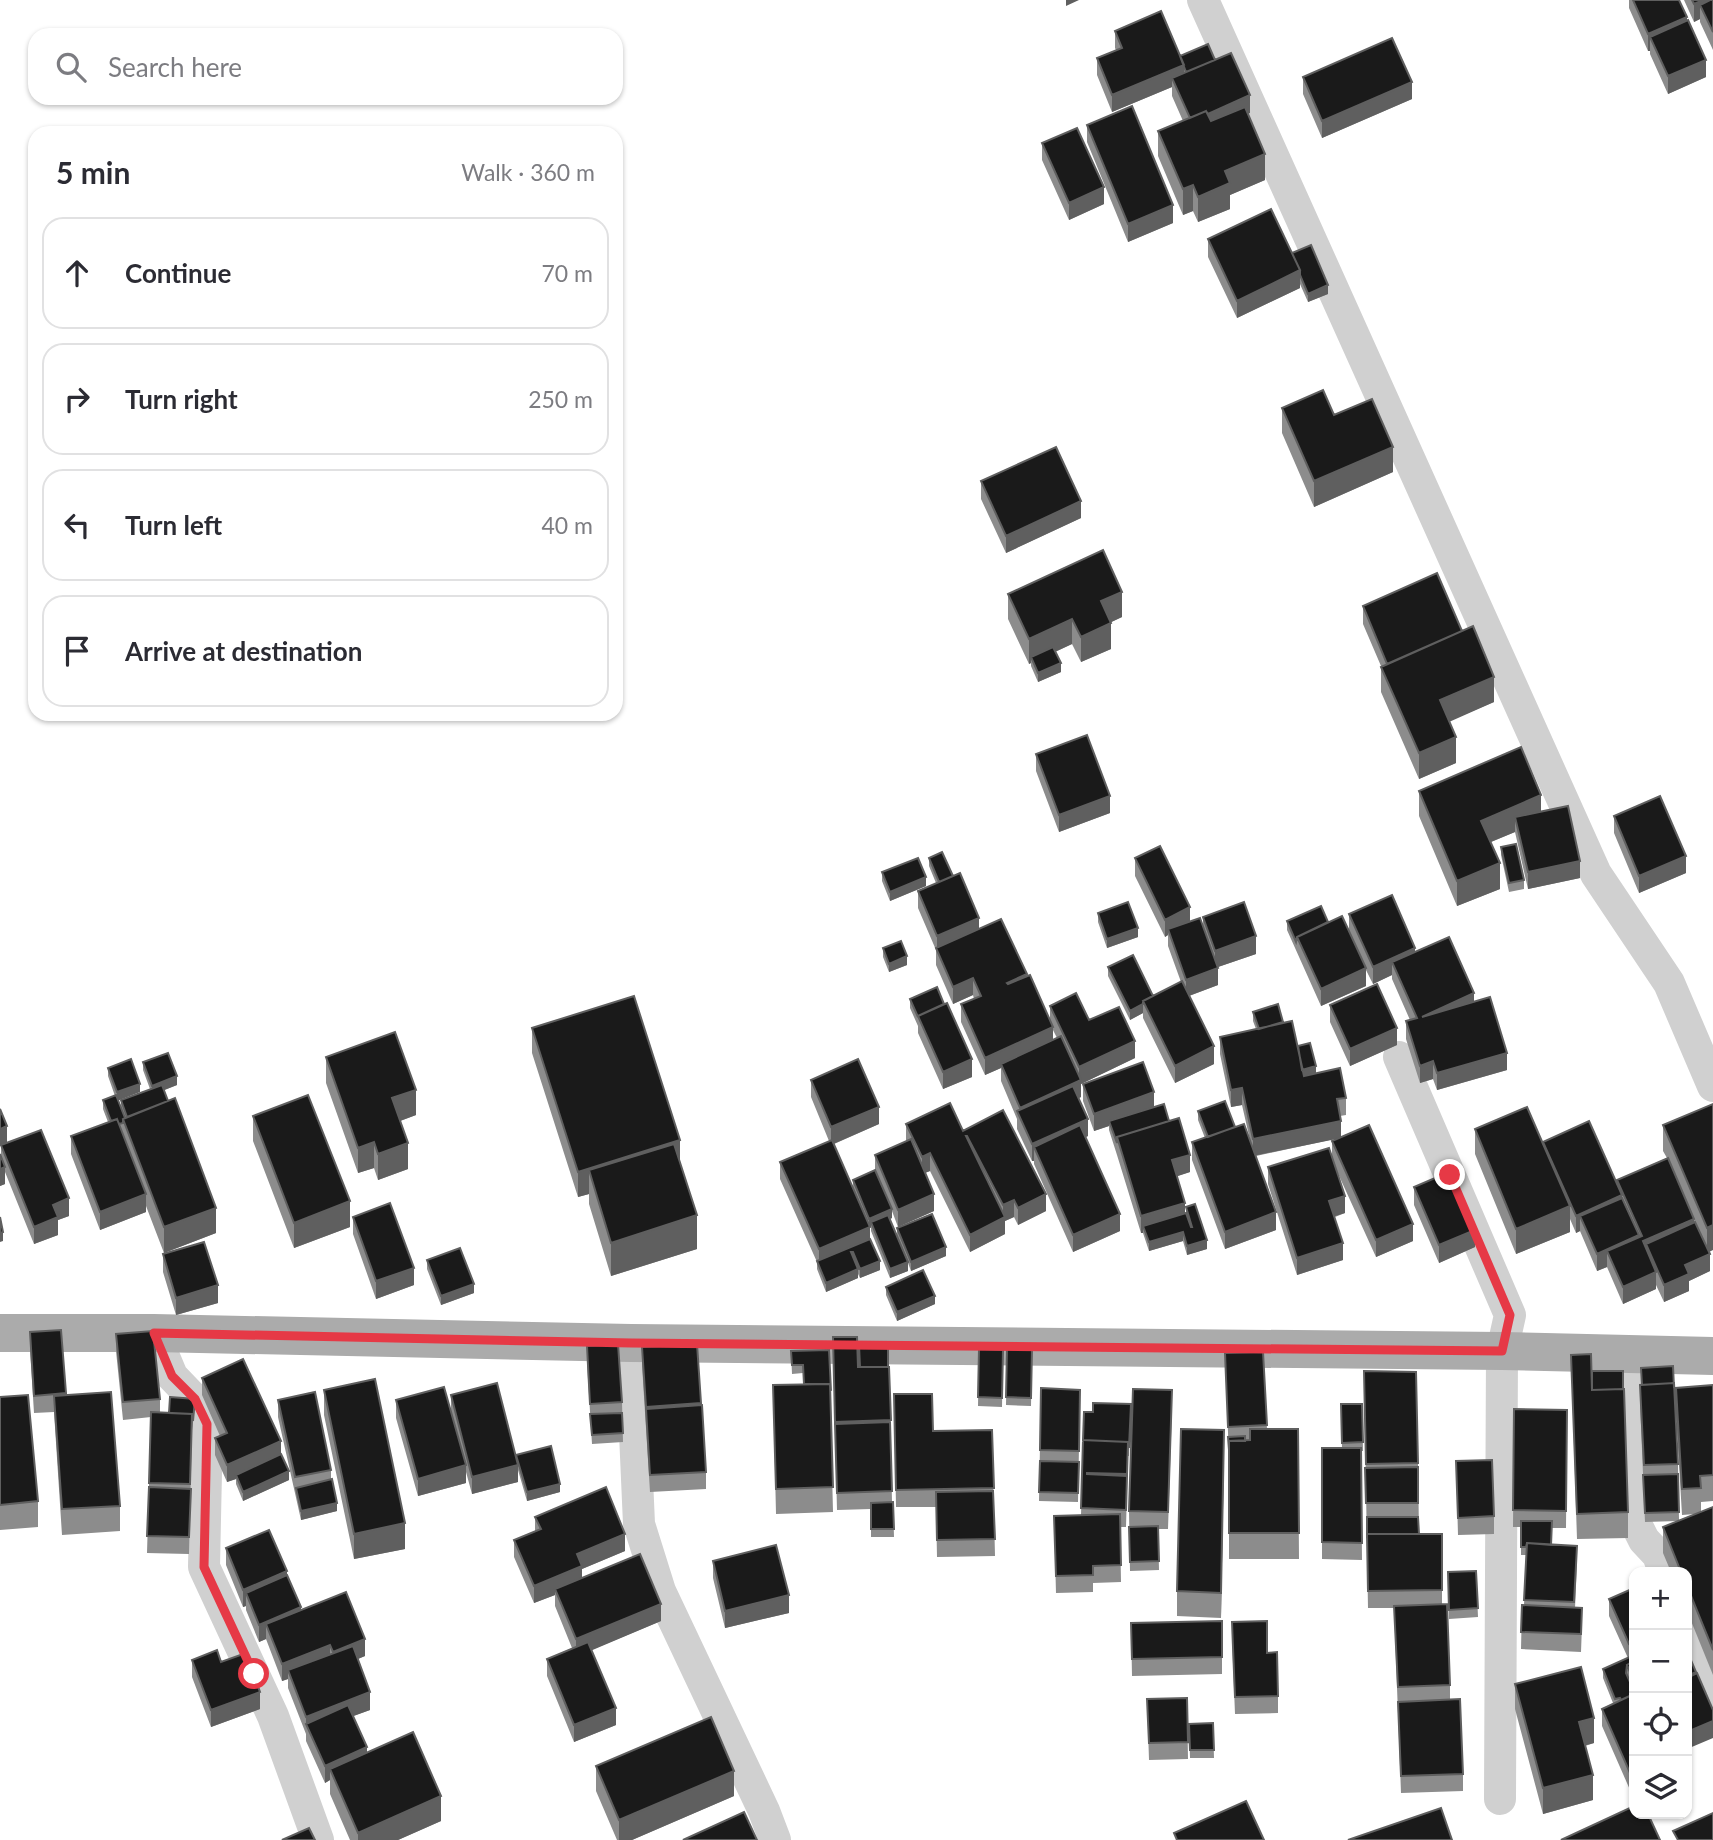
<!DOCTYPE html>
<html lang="en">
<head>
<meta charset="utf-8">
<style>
  body { margin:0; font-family:Lato,sans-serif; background:#f2f2f3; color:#2b2b33 }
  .controls { position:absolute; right:21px; bottom:21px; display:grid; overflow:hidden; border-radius:14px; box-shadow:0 2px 5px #0004 }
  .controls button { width:63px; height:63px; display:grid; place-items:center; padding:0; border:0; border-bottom:2px solid #e1e1e2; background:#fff; color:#2b2b33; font:35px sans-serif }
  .stop { position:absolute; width:21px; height:21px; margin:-16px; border:5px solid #e63946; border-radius:50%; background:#fff }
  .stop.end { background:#e63946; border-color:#fff; box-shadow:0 2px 7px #0008 }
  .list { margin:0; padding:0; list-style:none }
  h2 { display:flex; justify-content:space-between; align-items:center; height:91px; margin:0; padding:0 28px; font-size:30px }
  h2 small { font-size:23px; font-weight:400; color:#7c7c81 }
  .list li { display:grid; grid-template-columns:46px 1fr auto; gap:21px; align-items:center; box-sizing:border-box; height:112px; margin:0 14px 14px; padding:0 14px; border:2px solid #e1e1e2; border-radius:21px }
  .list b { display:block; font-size:26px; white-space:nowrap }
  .list em { font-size:23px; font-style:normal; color:#7c7c81 }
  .icon { flex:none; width:38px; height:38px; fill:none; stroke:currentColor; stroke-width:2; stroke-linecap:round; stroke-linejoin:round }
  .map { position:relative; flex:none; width:1713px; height:1840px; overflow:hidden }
  .search { position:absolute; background:#fff; box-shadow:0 2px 5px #0004; left:28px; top:28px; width:595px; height:77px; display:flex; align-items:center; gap:18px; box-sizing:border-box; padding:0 24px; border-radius:21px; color:#7c7c81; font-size:26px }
  .panel { position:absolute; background:#fff; box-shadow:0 2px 5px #0004; left:28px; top:126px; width:595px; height:595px; border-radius:21px }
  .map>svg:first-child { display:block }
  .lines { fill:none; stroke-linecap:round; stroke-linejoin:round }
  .minor { stroke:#d0d0d0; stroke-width:32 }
  .primary { stroke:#ababab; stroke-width:38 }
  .wall { fill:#8c8c8c; fill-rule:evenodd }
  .shaded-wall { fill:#5f5f5f }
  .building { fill:#1a1a1a; stroke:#5f5f5f; stroke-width:2 }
  .route { stroke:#e63946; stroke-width:9 }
</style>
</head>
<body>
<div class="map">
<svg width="1713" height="1840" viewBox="0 0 1713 1840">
  <rect width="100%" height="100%" fill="#fff"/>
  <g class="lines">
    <path class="minor" d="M1203,0l393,874 73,109 44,103
      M1399,1057l111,258 -8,36 -2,448
      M154,1333l18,43 23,24 12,24 -3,143 69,149 45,124
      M631,1343l8,181 21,67 104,220 11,29
      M1628,1354l4,42 -1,66 4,60 9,18 14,15 6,17
      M1687,1628l26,66"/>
    <path class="primary" d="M0,1333h154l477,10 871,8 211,5"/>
  </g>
  <path class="wall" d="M1629,0h50l27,77 -38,17 -18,-40v-3h-2l-19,-43z
    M1684,0h29v50l-13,-28v-3l-6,3z
    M1115,31l65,25 35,4 35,53h-2l17,67 -35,15v14l-32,13 -5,-11 -10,4 -25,-59v-25l25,-10 -11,-25v-9l-60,25 -15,-37v-17l19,-8 -1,-2z
    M1303,77l109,22 -90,39 -19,-44z
    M1087,125l86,98 -45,19 -41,-100z
    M1042,143l62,61 -35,16 -27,-60z
    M1208,239l84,14 36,41 -20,8 -8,-18v4l-63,30 -29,-61z
    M1282,408l52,7 59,57 -79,35 -32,-74z
    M981,481l100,37 -75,35 -25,-54z
    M1008,594l114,23 -11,5v27l-30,13 -9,-18 -17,8 6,20 -23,10 -7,-16v-3l-2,1 -21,-45z
    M1363,606l99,25 32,71 -45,19 7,42 -37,16 -38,-87v-26l-18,-42z
    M1036,754l74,59 -51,19 -23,-61z
    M1419,791l122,20 39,67 -52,11 -13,-57 -24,10 9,47 -43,17 -38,-90z
    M1614,816l72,57 -47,20 -25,-60z
    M1501,847l23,33v9l-15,3 -8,-37z
    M929,858l24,18 26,53 48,47 23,44v-14l39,14 46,38 -54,26v13l-2,1 9,38 -2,1 34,94 -47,21 -39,-88v-3h-2l-15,-32v-10l-16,-38v-13l-16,7 -24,-53v-18l13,-5 -1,-4 -20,9 -17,-39v-15l-18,-42v-17l18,-8 -7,-17zM1053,1030l4,8 -4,2z
    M1135,858l55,64 13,4v-9l53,37 -38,13v18l-29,11 25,68 -39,19 -32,-65v-5l-13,7 -22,-44v-9l45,29 28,-14 -13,-36v-11l-3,2 -30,-61z
    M882,872l44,14 -36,15 -8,-20z
    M1098,913l40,24 -31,11 -9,-26z
    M1349,914l66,38 59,50 33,68 -70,20 -4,-11 -13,4 -14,-44v-18l4,-1 -18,-41v-4l-19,9 -7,-14v16l-45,20 -34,-76v-9l41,1 21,8z
    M883,948l24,17 -18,7 -6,-15z
    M910,999l62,78 -29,12 -25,-56v-7l-8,-18z
    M1330,1005l67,40 -47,21 -20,-44z
    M1253,1012l30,11 15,26 18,24 30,25v17l-6,1 1,21 72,104 -37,16 -41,-90 10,46 -10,4 8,43 -46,15 -29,-91v-17l64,-12v-14l7,-3 -83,18 20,74 -51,19 -33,-89v-18l13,-4 -7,-18v-9l37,16 15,13 -8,-35 -11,2 -11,-53v-17l36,-8 -3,-8z
    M532,1028l148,133 17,88 -86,27 -22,-72v-10l-11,3 -46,-144z
    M326,1057l90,58 -16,6 8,48 -30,11 -4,-12 -16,5 -32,-90z
    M131,1059l-13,41 3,6v-6l29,-11 -7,-19v-8l34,23 -13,5 52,143 -52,20 -18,-47v6l-46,18 -29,-76v-18l37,-14 -5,-13v-9l12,-4 -7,-20v-8z
    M811,1080l68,44 -45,20 19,45v-9l22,-10v-15l31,-13v-18l57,7 83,80 -28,14 -4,-8 -9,4v13l-35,18 -40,-81 -5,2 9,38 -36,16 -6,-16v7l-2,1 7,18v-9l49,28 -35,15 -3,-8v8l-18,7 -19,-47v-4h-1v12l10,31 -20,8 -2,-4v4l-32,14 -9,-23v-7l-37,-83v-17l49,-21 -18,-44z
    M1083,1084l71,23 15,14 21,51 -13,4 8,38 1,-1v-6l21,42 -20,6 -4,-14 -34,10 -6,-18h-2l-24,-78 -8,-25v-4l-15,5 -11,-30z
    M1713,1104l-4,148 1,19 -21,10v10l-25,11 -8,-17v4l-33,15 -16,-37 -10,4 -17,-40 -4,2 -6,-14v13l-54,22 -41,-100v-25l68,15 74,40v-4l50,-22 -4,-7v-26z
    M253,1116l97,111 -56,21 -41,-107z
    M7,1143l62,73 -11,4v15l-24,9 -29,-72v12l-5,2v-32l1,3v-12z
    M1414,1187l61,60 -36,16 -25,-58z
    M353,1217l61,68 -38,14 -23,-65z
    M163,1254l55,49 -42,12 -13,-43z
    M427,1260l47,33 -33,12 -14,-36z
    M886,1287l49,17 -38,17 -11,-26z
    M61,1330l5,65 54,111v25l-58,4 -8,-123 -20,1 -4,-64v-17z
    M116,1334l44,65v13l9,1 26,-6 -3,23 -3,124 -42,-1 4,-136 -28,3 -7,-69z
    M697,1344l9,128v17l-56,3 -8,-127v-18z
    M587,1346l35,56 1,40 -31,2 -5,-81z
    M979,1349l24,1 -1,57 -24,-1z
    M1007,1349h25l-1,57 -25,-1z
    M829,1350l4,162 -57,2 -3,-129 31,-1 -1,-11 -11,1 -1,-23z
    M1263,1352l4,77h31l1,130h-70v-100l-4,-106z
    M833,1354l25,13h31l3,135h1l1,35h-23v-28l-34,1z
    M1571,1355l21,25 36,132v26l-51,1z
    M1641,1368l37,96 1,56 16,-6 -13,1 -6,-102v-25l37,-3v116l-12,1v10l12,-5v168l-26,-64v-39h-16l-8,-19v-26l15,-6 -33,1 -5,-120v-17h1z
    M1364,1371l54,92 1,71h23v70l8,81v15l13,74v17l-62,2 -7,-185h-26z
    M202,1378l79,76 8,26 -46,21 -7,-17v-5l-9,3 -12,-27v-17l5,-2 -18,-41z
    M1041,1388l39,2 -2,112 -39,-1z
    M324,1390l81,159 -51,10 -30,-144z
    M894,1394l39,37 59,-1 3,126 -58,1 -1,-50h-40z
    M451,1395l65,63 44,34 -33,9 -9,-31v12l-46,12 -6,-22v11l-48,13 -22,-78v-18l55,11z
    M0,1397l38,104v26l-38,3z
    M278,1400l53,70v9l6,32 -36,9 -23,-103z
    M1131,1404l-2,52h-1l-2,71h-6l1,55 -28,1v9l-37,1 -2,-77 27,-1 3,-103h9z
    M1341,1404h21l1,47h-2l1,109 -40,-1v-111h20z
    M1172,1408l-4,121h-10l1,41 -29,1 -1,-60z
    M1514,1409l53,1 -1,118h-14l-1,17 26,18 -2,45 7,17 -1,27 -60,-3 1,-44h2l2,-50h-5v-28h-8z
    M1224,1456l-3,162 -44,-2v-25z
    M1456,1461l38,55v18l-36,1z
    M535,1517l90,34 -43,18v9l79,43 -70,29 25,75 -42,17 -27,-66v-17l25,-11 -17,-42v-11l-21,8 -20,-46v-17l21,-9z
    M226,1548l61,27 14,35 64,46 -7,3 12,51 -17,6 14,36 74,69 -43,19h-48l-20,-46v-14l-5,3 -19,-42v-7l-18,-46v-9l-6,2 -16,-42 -7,3 -13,-32v-4l-3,1 -17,-42z
    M713,1561l76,52 -64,15 -12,-50z
    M1476,1571l2,46 -29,2 -1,-47z
    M1634,1588v211l-32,-73v-17l11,-6 -10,-25v-9l25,-11 -19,-42v-17z
    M1222,1621v53l-90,2 -1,-53z
    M1232,1639l35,14 11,43v17l-43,1z
    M192,1660l29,2 39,47 -49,18 -19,-50z
    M1515,1684l79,59 -9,3 8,54 -50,14 -28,-105z
    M1187,1698l1,61 -39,1 -2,-61z
    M1213,1723l1,35h-24l-1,-34z
    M596,1766l138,30 -102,44h-15l-21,-49z"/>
  <path class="shaded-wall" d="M1066,0h13l-13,6z
    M1703,0h10l-13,5v14l-6,3v-18z
    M1687,17v17l-37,3v14h-2v-17z
    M1706,60v17l-38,17v-18z
    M1184,65v18l-12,-5v9l-60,25v-17z
    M1412,82v17l-90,39v-17z
    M1250,95v18l-59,25v-17z
    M1265,154v26l-35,15v14l-32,13v-25l27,-26z
    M1193,185v26l-10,4v-26z
    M1104,187v17l-35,16v-17z
    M1173,205v18l-45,19v-18z
    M1300,270v18l-63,30v-17z
    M1328,285v9l-20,8v-8z
    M1393,447v25l-79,35v-26z
    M1081,501v17l-75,35v-17z
    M1122,592v25l-21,10v-26z
    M1072,619v25l-39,18 -2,-5v6l-2,1v-25z
    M1111,623v26l-30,13v-25z
    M1061,663v9l-23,10v-9z
    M1494,677v25l-54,24v-26z
    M1456,737v26l-37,16v-26z
    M1541,795v26l-26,-4v15l-34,14v-25z
    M1110,796v17l-51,19v-17z
    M1686,856v17l-47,20v-17z
    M1580,861v17l-52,11v-17z
    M1500,863v26l-43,17v-25z
    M926,877v9l-36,15v-9z
    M1190,907v17l-22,5v6l-3,2v-17z
    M979,918v18l-42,17v-17z
    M1138,928v9l-31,11v-9z
    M1256,936v18l-41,14v-17z
    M1415,948v17l-23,-3v13l-19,9v-17z
    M907,956v9l-18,7v-8z
    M1218,968v17l-32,12v-17z
    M1366,968v18l-45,20v-17z
    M973,978v17l-20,9v-17z
    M1474,993v17l-52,7z
    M1143,1004v9l-13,7v-9z
    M1053,1027v18l-52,19v4l-16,7v-17z
    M1397,1028v17l-47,21v-17z
    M1135,1041v17l-54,26v13l-58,27 -3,-6v-10l59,-27v-14z
    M1214,1046v18l-39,19v-17z
    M1507,1053v17l-70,20v-17z
    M972,1059v18l-29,12v-17z
    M1433,1061v18l-13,4v-17z
    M1316,1066v9l-14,3v-8z
    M177,1076v9l-25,10v-9z
    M140,1084v8l-23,9v-9z
    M1242,1088v17l-11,2v-17z
    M416,1090v25l-24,9v-26z
    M1154,1092v18l-45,11v5l-15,5v-17z
    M879,1107v17l-48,21v-18z
    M1088,1119v17l-49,22 -5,-11v14h-2v-17z
    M1341,1121v17l-88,18v-17z
    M7,1126v18l-7,2v-17z
    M680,1140v25l-91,5v24l-11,3v-25z
    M374,1142v26l-16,5v-25z
    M408,1143v26l-30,11v-26z
    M930,1153v18l-8,3v-17z
    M1190,1155v17l-18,6v-18z
    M5,1167v17l-5,2v-17z
    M146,1194v18l-46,18v-18z
    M934,1194v17l-36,16v-17z
    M1046,1194v17l-28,14v-17z
    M1622,1195v18l-42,3v15l-4,2v-17z
    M1345,1196v17l-16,5v-17z
    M69,1198v18l-11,4v15l-24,9v-17l19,-22z
    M1014,1200v17l-9,4v13l-35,18v-17l33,-17v-13z
    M350,1201v26l-56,21v-25z
    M1185,1203v17l-42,6v7h-2v-17z
    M1570,1206v26l-54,22v-25z
    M216,1208v25l-52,20v-26z
    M892,1209v9l-20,8 -1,-4v5h-2v-8z
    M1276,1212v18l-51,19v-17z
    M1120,1214v17l-47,21v-17z
    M697,1215v34l-86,27v-33z
    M1694,1219v17l-48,8v13l-3,-16z
    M1413,1224v17l-37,16v-17z
    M1713,1225v25l-6,3v-25z
    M870,1227v18l-17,7v9l-34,6v-18z
    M1475,1230v17l-36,16v-18z
    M3,1232v9l-3,1v-9z
    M1183,1232v9l-34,10v-9z
    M1639,1235v17l-32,-1v16l-10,4v-17z
    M1207,1240v9l-20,6v-9z
    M1343,1243v17l-46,15v-17z
    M946,1247v9l-35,15v-9z
    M1710,1254v17l-21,10v10l-25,11v-17l21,-20z
    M880,1261v9l-20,8v-9z
    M908,1262v9l-18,7v-9z
    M414,1268v17l-38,14v-18z
    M858,1269v9l-32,14v-9z
    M1656,1272v17l-33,15v-17z
    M474,1284v9l-33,12v-9z
    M218,1285v18l-42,12v-17z
    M935,1296v8l-38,17v-9z
    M1224,1430v26l-3,162v-25z
    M281,1441v17l-45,17v4l-9,3v-17z
    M466,1465v18l-48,13v-17z
    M518,1465v17l-46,12v-17z
    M289,1471v9l-46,21v-9z
    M560,1484v8l-33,9v-9z
    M337,1503v8l-36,9v-9z
    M405,1523v26l-51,10v-25z
    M625,1534v17l-43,18v14l-27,6v6l-21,8v-17l43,-32z
    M287,1571v17l-41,5v13l-3,1v-17z
    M789,1595v18l-64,15v-17z
    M661,1604v17l-85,36v-18z
    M301,1607v17h-35v15l-7,3v-17z
    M365,1639v17l-32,13v-17z
    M1634,1642v17l-5,2v-17z
    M330,1645v18l-42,7v9l-6,2v-17z
    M260,1692v17l-49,18v-17z
    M370,1692v18l-60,22 -4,-8v-7z
    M616,1708v17l-42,17v-17z
    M1594,1718v25l-15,4v-25z
    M1713,1721v17l-26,11v-17z
    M367,1747v17l-37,5v11l-5,3v-17z
    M734,1771v25l-102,44h-13v-20z
    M1593,1775v25l-50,14v-26z
    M441,1796v25l-43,19h-40v-7z"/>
  <path class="building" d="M1633,0h46l8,17 -39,17z
    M1692,0h11l-9,4z
    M1710,0h3v32l-13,-27z
    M1161,11l23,54 -72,30 -15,-37 25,-10 -7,-17z
    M1688,20l18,40 -38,16 -18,-39z
    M1392,38l20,44 -90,39 -19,-44z
    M1208,44l7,16 -29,12 -6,-16z
    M1231,53l19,42 -42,19 -2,-3 -16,7 -18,-40z
    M1132,106l41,99 -45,19 -41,-99z
    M1245,107l20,47 -40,17 5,12 -32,14 -5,-12 -10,4 -25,-58 48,-20 5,10z
    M1077,128l27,59 -35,16 -27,-60z
    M1271,209l29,61 -63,31 -29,-62z
    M1311,245l17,40 -20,9 -8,-19v-5l-8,-17z
    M1323,390l11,25 38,-16 21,48 -79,34 -32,-73z
    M1056,447l25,54 -75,35 -25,-55z
    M1103,550l19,42 -21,9 10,22 -30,14 -9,-18 -43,20 -21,-45z
    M1437,573l25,58 -75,33 -24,-58z
    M1473,626l21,51 -54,23 16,37 -37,16 -38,-86z
    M1053,647l8,16 -23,10 -7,-16z
    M1087,735l23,61 -51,19 -23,-61z
    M1521,747l20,48 -60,26 19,42 -43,18 -38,-90z
    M1660,796l26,60 -47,20 -25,-60z
    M1568,806l12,55 -52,11 -13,-55z
    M1516,844l8,36 -15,3 -8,-36z
    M1160,846l30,61 -25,13 -30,-62z
    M942,852l11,24 -14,6 -10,-24z
    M918,858l8,19 -36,15 -8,-20z
    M960,873l19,45 -42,18 -19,-45z
    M1392,895l23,53 -42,19 -24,-53z
    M1128,902l10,26 -31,11 -9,-26z
    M1244,902l12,34 -41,15 -12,-34z
    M1321,906l7,16 -31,15 -1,5 -9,-21z
    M1342,916l24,52 -45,21 -24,-52z
    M1200,918l18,50 -32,12 -18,-51z
    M1001,919l26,55 -20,9 1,1 22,-9 23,52 -68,31 -24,-54 20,-8 -8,-18 -20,9 -17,-39z
    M1449,937l25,56 -52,24 68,-20 17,56 -70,20 -4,-12 -13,5 -14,-45 11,-3 -25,-56z
    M901,941l6,15 -18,8 -6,-16z
    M1133,955l20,41 -10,5v3l-13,7 -22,-44z
    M1182,981l32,65 -39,20 -32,-65z
    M1377,984l20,44 -47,21 -20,-44z
    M937,987l7,17 -26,12v1l-8,-18z
    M1076,993l13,27 30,-13 16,34 -56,26 -29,-61z
    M634,996l46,144 -102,32 -46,-144z
    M947,1003l25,56 -29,13 -25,-56z
    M1278,1004l5,18 -24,7 -6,-17z
    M1292,1021l12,55 36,-8 6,30 -9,1 4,22 -88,18 -11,-51 -11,2 -11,-53z
    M395,1032l21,58 -24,8 16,45 -30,11 -4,-12 -16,6 -32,-91z
    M1061,1036l20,44 -61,28 -19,-44z
    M1310,1043l6,23 -14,4 -4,-24z
    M168,1053l9,23 -25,10 -9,-24z
    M131,1059l9,25 -23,8 -9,-24z
    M858,1059l21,48 -48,20 -20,-47z
    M1143,1062l11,30 -60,22 -11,-30z
    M162,1085l6,16 -41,16 -6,-17z
    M1073,1086l15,33 -56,25 -15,-33z
    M116,1095l9,23 -2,1v4l-4,1 -2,-5 -6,2 -8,-21z
    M308,1095l42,106 -56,22 -41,-107z
    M175,1098l41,110 -52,19 -41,-108z
    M1225,1101l10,26 -27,10 -10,-26z
    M950,1103l13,28 40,-21 43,84 -28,14 -4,-8 -11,5 -36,-69h-1l39,81 -35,18 -40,-82 -8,4 -16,-33z
    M1164,1104l5,17 -52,16v6l-8,-22z
    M1713,1104v121l-6,3 -44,-103z
    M1527,1107l43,99 -54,23 -41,-100z
    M0,1109l7,17 -7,3z
    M1179,1118l11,37 -18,5 13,43 -44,13 -24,-79z
    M117,1119l29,75 -46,18 -29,-76z
    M1589,1121l33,74 -46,21 -33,-74z
    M1244,1124l32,88 -51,20 -33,-90z
    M1080,1125l40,89 -47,21 -39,-88z
    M1369,1125l44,99 -37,16 -44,-99z
    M41,1130l28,68 -16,7 5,12 -24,10 -33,-82z
    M911,1139l23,55 -36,16 -23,-55z
    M832,1140l38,87 -51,22 -39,-87z
    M674,1144l23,71 -86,28 -22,-73z
    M1329,1148l16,48 -16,5 14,42 -46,15 -29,-91z
    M0,1154l5,13 -5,2z
    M1668,1158l26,61 -51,22 13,31 -33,15 -16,-36 35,-15 -25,-56z
    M875,1170l17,39 -23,10 -16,-39z
    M1449,1172l26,58 -36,15 -25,-58z
    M1622,1198l17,37 -42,19 -17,-38z
    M390,1203l24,65 -38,13 -23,-64z
    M1195,1204l12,36 -20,6 -4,-14 -34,10 -6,-16 43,-13 5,14h1l-6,-20z
    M932,1214l14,33 -35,15 -14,-34z
    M888,1215l20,47 -18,7 -19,-47z
    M0,1217l3,15 -3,1z
    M1695,1222l15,32 -25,11 4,9 -25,11 -18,-41z
    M870,1239l10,22 -20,8 -7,-17h-2l7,17 -32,14 -9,-22z
    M204,1242l14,43 -42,13 -13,-44z
    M460,1248l14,36 -33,12 -14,-36z
    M923,1270l12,26 -38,16 -11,-25z
    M61,1330l5,63 -32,3 -4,-64z
    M153,1331l7,68 -37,3 -7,-68z
    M833,1337h24l1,30h31l2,53 -56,2z
    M618,1344l4,58 -32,2 -3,-58z
    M697,1344l4,59 -55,4 -4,-60z
    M888,1344v23h-28l-1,-22z
    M979,1349l24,1 -1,48 -24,-1z
    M1007,1349h25l-1,49 -25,-1z
    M829,1350l2,41 -1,-7h-26l-1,-19h-11l-1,-14z
    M1263,1352l4,73 -39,2 -3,-74z
    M1591,1354l1,36 32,-1 4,123 -51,2 -6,-159z
    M243,1359l38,82 -54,24 -12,-27 12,-5 -25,-55z
    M1673,1366l1,22v-5l-32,2 -1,-17z
    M1364,1371l52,1 2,91 -52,1z
    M1592,1371h31v18l-31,1z
    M375,1379l30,144 -51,11 -30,-144z
    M497,1383l21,82 -46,12 -21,-82z
    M1674,1383l4,81 -34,1 -4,-80z
    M830,1384l3,103 -57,2 -3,-104z
    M1713,1385v90l-13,1 1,12 -19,1 -6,-101z
    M444,1387l22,78 -48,14 -22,-79z
    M1041,1388l39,2 -1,61 -39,-1z
    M1133,1389l39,1 -4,122 -39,-1z
    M111,1392l9,114 -58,3 -8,-113z
    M315,1392l16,78 -36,7 -17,-77z
    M894,1394h38l1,37 59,-1 2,58 -98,2z
    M28,1395l10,106 -38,4v-108z
    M170,1397l25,2 -2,22 -1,-7 -23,-1z
    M1093,1403l38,1 -2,43h-1v-5l-45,-2 1,-28h9z
    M1341,1404h21l1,38 -21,1z
    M702,1405l4,67 -56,3 -4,-66z
    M1514,1409l53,1 -1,101 -53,-1z
    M151,1412l41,2 -2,70 -41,-1z
    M622,1413l1,20 -31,2 -2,-21z
    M890,1422l2,69 -55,2 -2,-69z
    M1181,1429l43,1 -3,163 -44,-2z
    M1250,1429h48l1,104h-70v-92l21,-1z
    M1245,1436v5h-16v9l-1,-13z
    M1083,1440l45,2 -1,32 -40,-1v1l40,2 -1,34 -45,-2z
    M551,1446l9,38 -33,8 -11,-37z
    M1322,1448h39l1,95 -40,-1z
    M281,1454l8,17 -46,21 -7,-17z
    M1492,1460l2,56 -36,2 -2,-57z
    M1040,1461l39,1 -1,31 -39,-1z
    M1418,1467v36h-52l-1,-35z
    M1678,1474l1,38 -34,1 -2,-38z
    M332,1479l5,24 -36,8 -5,-23z
    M149,1487l42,2 -2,48 -42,-1z
    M606,1487l19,47 -48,20 5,12 -48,20 -20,-46 27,-11 -6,-12z
    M993,1491l2,48 -58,1 -1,-48z
    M893,1502l1,27h-23v-26z
    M1713,1507v143l-26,-64v-14h-6l-18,-45z
    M1120,1514l1,51 -28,1v9l-37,1 -2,-60z
    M1367,1517h51l1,17h-52v4z
    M1521,1521h31l-1,24 -24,-2 -1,4h-5z
    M1158,1526l1,35 -29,1 -1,-35z
    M269,1530l18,41 -44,19 -17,-42z
    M1367,1534h75v56l-74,1z
    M1527,1543l50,3 -3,56 -50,-2z
    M776,1545l13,50 -64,16 -12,-50z
    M640,1554l21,50 -85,35 -21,-50z
    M1476,1571l2,37 -29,2 -1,-38z
    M287,1575l14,32 -42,18 -13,-32z
    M1634,1588v54l-5,2 -20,-45z
    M346,1592l19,47 -32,13 -3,-7 -48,19 -16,-40z
    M1447,1604l3,81 -52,2 -4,-81z
    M1522,1605l60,3 -1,26 -60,-2z
    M1222,1621v36l-90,2 -1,-36z
    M1267,1621v32l10,-1 1,44 -43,1 -3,-75z
    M588,1642l28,66 -42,17 -27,-66z
    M353,1646l17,46 -64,25 -18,-47z
    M217,1650l4,12 25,-9 14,39 -49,18 -19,-50z
    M1687,1651l9,21 -9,4z
    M1634,1655v6l-7,4 -1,8 8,18v3l-13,6 -1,-2 -5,1 -12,-30z
    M1634,1661v20l-7,-16z
    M1581,1667l13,51 -15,4 14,53 -50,13 -28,-104z
    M1697,1673l16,37v11l-26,11v-54z
    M1634,1694v88l-32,-73z
    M1187,1698l1,44 -39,1 -2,-44z
    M1460,1699l3,75 -62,2 -3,-74z
    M348,1705l19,42 -42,19 -19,-42z
    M711,1717l23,54 -115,49 -23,-54z
    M1213,1723l1,27h-24l-1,-26z
    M413,1732l28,64 -83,37 -28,-64z
    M1246,1801l18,39h-87l-3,-7z
    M1634,1806v8h14l12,26h-99z
    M1441,1808l11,32h-104z
    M744,1812l13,28h-74z
    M1713,1813v27h-35l-5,-9z
    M309,1828l6,12h-33z"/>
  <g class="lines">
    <path class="route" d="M254,1674l-50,-107 3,-143 -12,-25 -23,-23 -18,-43 477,10 871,8 8,-36 -60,-140"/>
  </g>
</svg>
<div class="controls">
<button>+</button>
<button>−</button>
<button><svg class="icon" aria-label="locate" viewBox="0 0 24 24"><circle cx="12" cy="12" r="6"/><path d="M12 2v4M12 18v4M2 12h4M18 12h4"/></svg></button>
<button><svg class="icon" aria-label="layers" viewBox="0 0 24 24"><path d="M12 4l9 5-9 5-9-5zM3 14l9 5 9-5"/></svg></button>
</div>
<div class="stop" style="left:254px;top:1674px"></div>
<div class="stop end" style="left:1450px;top:1175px"></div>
<div class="search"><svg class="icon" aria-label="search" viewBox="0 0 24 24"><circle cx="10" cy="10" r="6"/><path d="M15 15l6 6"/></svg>Search here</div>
<section class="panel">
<h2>5 min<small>Walk · 360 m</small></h2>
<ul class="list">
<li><svg class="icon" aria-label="ahead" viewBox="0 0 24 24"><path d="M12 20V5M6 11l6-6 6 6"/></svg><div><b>Continue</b></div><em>70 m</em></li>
<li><svg class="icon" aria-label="right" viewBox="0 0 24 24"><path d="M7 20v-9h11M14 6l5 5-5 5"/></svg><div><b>Turn right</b></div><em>250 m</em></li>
<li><svg class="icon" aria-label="left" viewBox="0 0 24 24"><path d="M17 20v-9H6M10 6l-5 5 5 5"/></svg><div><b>Turn left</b></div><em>40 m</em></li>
<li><svg class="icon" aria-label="arrive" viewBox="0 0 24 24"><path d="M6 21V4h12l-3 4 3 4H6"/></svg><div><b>Arrive at destination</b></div></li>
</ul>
</section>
</div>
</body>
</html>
